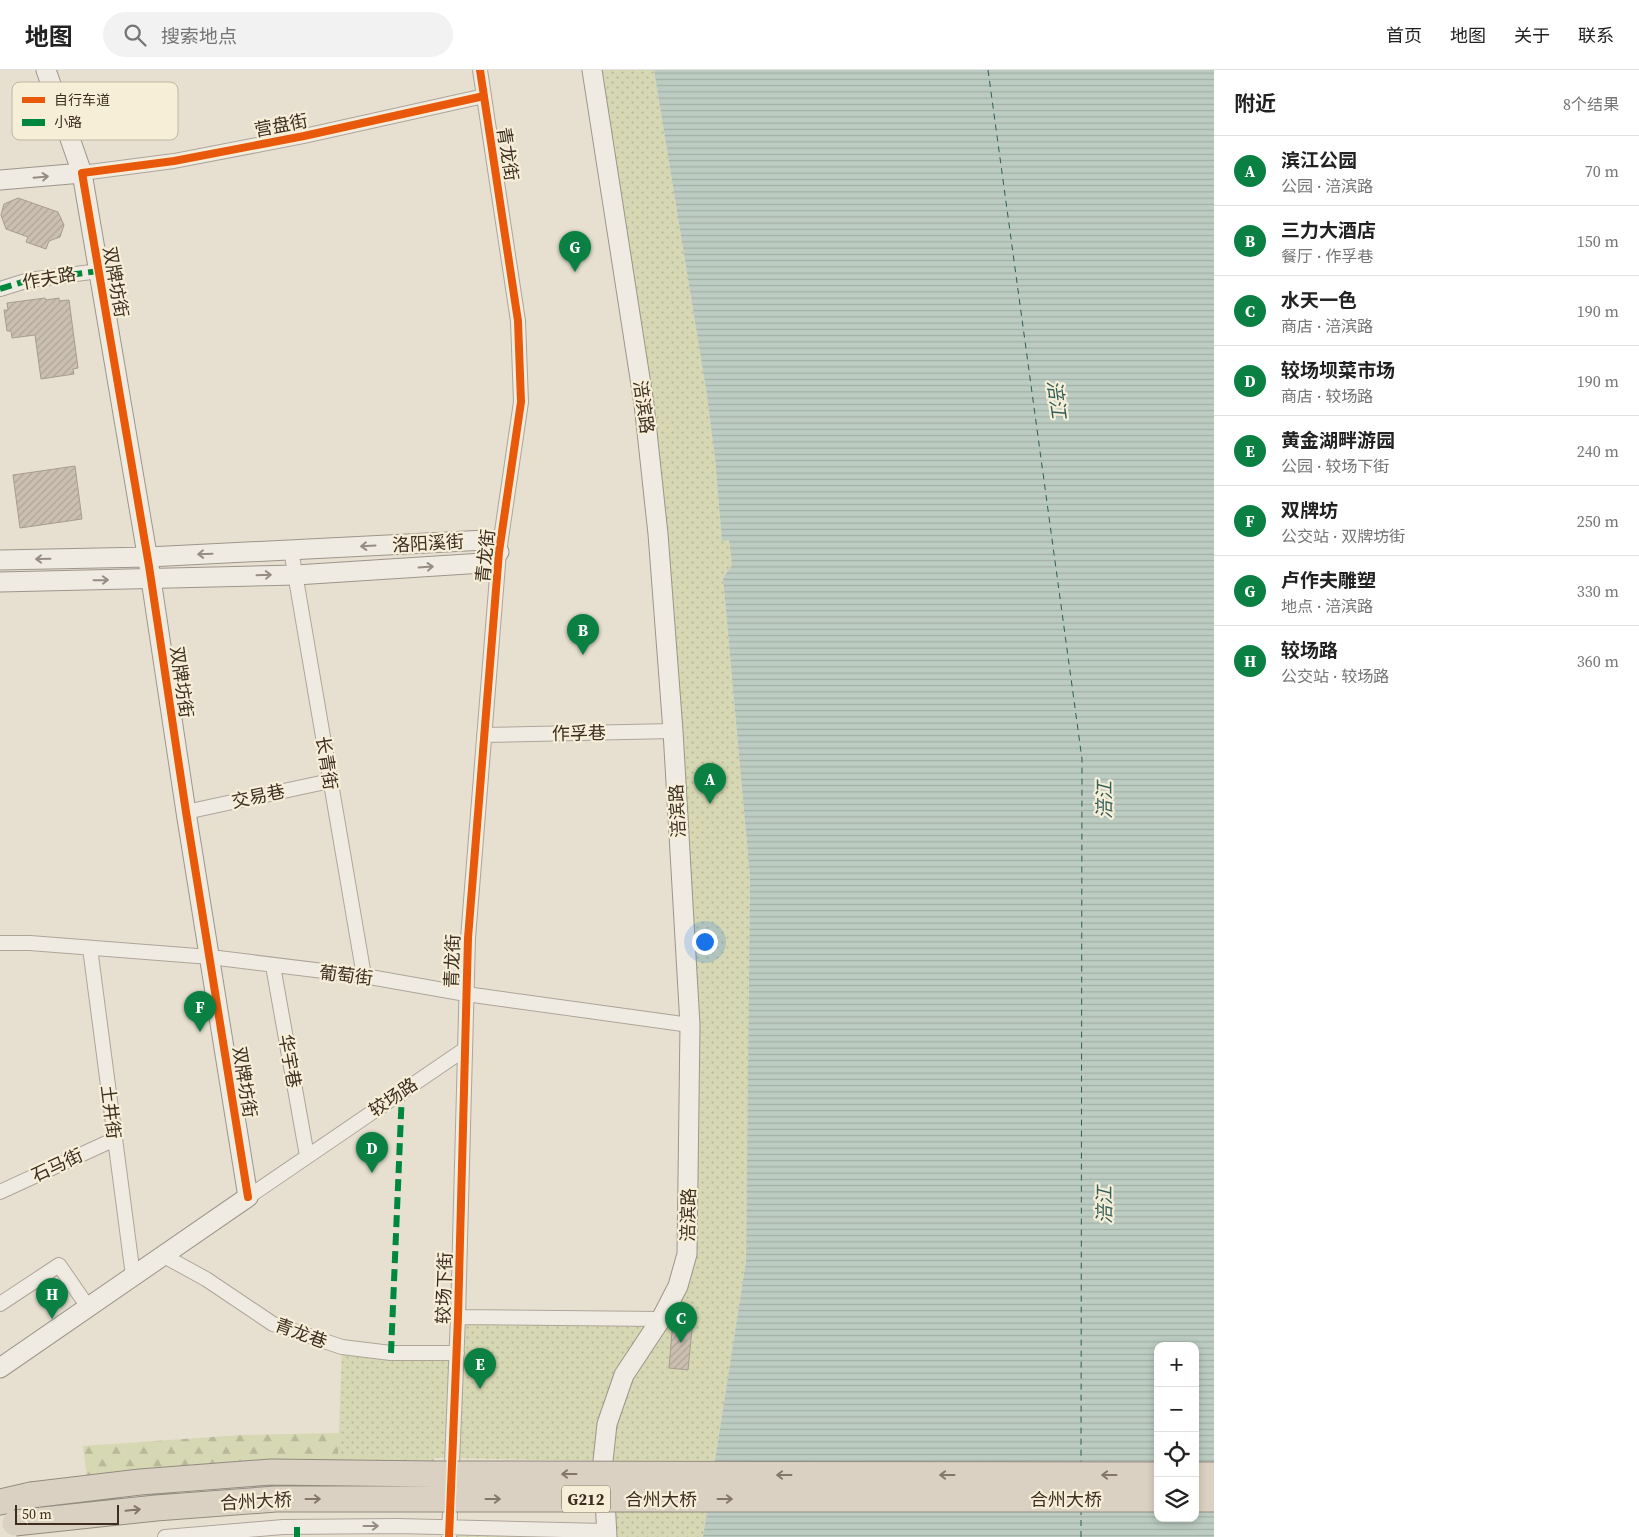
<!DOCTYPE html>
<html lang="zh">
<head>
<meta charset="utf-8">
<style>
  body { margin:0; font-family:"Source Serif 4","Noto Sans SC",serif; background:#f2f2f2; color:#222 }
  .controls { position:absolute; right:15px; bottom:15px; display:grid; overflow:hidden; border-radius:10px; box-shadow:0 2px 8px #0003 }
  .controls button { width:45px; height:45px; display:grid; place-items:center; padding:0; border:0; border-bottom:1px solid #e0e0e0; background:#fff; color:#222; font:25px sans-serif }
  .scale { position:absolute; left:15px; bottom:12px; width:104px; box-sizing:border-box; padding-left:5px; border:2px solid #3d2e20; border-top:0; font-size:14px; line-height:18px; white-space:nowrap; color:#3d2e20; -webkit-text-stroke:4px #f7eed8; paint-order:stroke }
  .you { position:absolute; left:704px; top:871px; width:18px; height:18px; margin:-12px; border:4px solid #fff; border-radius:50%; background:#1a73e8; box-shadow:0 0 0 8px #1a73e833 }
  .badge { display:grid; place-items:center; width:32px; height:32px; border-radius:50%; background:#0b8043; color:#fff; font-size:16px; font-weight:700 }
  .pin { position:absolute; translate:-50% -41px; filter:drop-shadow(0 1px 2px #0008) }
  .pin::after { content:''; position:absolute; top:26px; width:18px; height:15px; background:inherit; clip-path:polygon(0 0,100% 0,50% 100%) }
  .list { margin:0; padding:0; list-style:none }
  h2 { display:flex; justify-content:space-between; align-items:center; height:65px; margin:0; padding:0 20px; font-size:21px }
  h2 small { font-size:16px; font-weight:400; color:#767676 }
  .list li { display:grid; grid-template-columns:32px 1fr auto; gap:15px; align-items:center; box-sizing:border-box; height:70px; padding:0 20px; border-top:1px solid #e0e0e0 }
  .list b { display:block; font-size:19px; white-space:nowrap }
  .list p { margin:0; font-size:16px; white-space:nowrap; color:#767676 }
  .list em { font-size:16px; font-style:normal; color:#767676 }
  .icon { flex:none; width:28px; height:28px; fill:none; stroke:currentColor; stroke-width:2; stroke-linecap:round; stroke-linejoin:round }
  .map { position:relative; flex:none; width:1214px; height:1467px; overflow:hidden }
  header { display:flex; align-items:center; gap:30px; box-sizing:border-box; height:70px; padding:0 25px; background:#fff; border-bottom:1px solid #e0e0e0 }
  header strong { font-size:24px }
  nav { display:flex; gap:28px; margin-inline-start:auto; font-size:18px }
  .search { width:350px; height:45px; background:#f2f2f2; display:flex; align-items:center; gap:12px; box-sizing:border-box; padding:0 18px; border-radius:28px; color:#767676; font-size:19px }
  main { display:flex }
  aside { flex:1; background:#fff }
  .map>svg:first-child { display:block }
  .forest { fill:url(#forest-firs) }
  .park { fill:url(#park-dots) }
  .water { fill:url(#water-rules); fill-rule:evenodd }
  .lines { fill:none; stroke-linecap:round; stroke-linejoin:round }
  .ferry { stroke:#2f5d5a; stroke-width:1; stroke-dasharray:6 5; stroke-linecap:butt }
  .building { fill:url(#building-hatch); stroke:#a89c90 }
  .street-casing { stroke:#ada599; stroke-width:16 }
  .secondary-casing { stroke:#9c958a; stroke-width:21 }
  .highway-casing { stroke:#928b80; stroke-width:27 }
  .street { stroke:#efebe3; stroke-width:14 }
  .secondary { stroke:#efebe3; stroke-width:19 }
  .highway { stroke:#dad1c2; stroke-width:25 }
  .highway-bridge-casing { stroke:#928b80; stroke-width:27; stroke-linecap:butt }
  .highway-bridge { stroke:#dad1c2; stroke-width:25 }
  .quiet { stroke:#00873e; stroke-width:6; stroke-dasharray:12 6; stroke-linecap:butt }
  .cycleway-casing { stroke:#f7eed8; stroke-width:11 }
  .cycleway { stroke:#e8590c; stroke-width:8 }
  .oneway { stroke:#968c82 }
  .oneway2 { stroke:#847769 }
  .labels { text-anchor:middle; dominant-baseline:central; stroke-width:4.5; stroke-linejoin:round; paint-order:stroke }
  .shield { fill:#f7eed8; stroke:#756857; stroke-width:1 }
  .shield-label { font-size:16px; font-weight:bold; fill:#3d2e20 }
  .street-label { font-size:18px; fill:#3d2e20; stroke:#f7eed8 }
  .water-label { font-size:19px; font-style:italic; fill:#2f5d5a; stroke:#f7eed8 }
  .key { fill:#f7eed8; stroke:#bfb4a1; stroke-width:1 }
  .key-label { font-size:14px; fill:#3d2e20 }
</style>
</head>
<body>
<header>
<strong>地图</strong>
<div class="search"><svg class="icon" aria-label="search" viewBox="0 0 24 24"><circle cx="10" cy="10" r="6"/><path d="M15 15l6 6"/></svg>搜索地点</div>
<nav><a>首页</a><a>地图</a><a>关于</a><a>联系</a></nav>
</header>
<main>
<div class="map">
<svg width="1214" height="1467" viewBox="0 0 1214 1467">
  <defs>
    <pattern id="forest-firs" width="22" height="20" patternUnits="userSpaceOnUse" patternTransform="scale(1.25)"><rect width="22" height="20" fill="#d6d7b3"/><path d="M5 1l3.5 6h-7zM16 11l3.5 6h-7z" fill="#b9b99a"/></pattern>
    <pattern id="park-dots" width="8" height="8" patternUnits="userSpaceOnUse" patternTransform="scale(1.25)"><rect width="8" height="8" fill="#d6d7b3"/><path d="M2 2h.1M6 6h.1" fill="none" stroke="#b9b99a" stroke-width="1.8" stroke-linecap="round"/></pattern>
    <pattern id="water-rules" width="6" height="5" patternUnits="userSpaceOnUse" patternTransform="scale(1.25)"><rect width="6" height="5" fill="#bcccc2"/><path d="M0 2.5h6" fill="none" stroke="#a2b0a6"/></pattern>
    <pattern id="building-hatch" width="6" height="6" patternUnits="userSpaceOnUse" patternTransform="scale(1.25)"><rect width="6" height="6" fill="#cbbfb2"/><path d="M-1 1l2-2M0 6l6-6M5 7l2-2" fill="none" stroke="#afa499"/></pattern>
  </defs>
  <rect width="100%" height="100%" fill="#e7e0d1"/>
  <path class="forest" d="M435,1307l-1,97 -346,14 -5,-42 158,-11 98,-2z"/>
  <path class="park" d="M592,0h62l52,319 9,69 7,82h7l3,25 -9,13 27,299 -4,384 -43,276h-254l1,-9 156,3 -4,-70 -264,-5 4,-109 114,6 2,-36 203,2 17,-33 12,-261 -32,-491z"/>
  <path class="water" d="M654,0h560v1467h-511l43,-276 4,-384 -27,-299 9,-13 -3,-25 -7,1 -7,-83 -9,-69zM1158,1276h37v172h-37z"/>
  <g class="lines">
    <path class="ferry" d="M988,0l94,689 -1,704
      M1081,1467v-25"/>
  </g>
  <path class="building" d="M18,128l40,14 6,13 -4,12 -11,4 -3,8 -20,-7 2,-5 -22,-8 -5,-14 3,-11z
    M45,228l1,2 13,-2v3l10,-1 9,68 -5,1 1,5 -33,5 -6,-44 -23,3 -1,-7h-4l-3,-21h4l-1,-7z
    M75,396l7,53 -62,9 -7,-53z
    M675,1246l18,2 -5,52 -19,-2 4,-48z"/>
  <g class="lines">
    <defs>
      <path id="street" d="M82,103l92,-12 130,-25 180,-40
        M0,219l29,-9 70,-9
        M291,480l73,426
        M484,665l189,-4
        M186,742l144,-31
        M0,873h30l180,14 154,19 102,18 224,31
        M90,878l43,328
        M273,896l34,190
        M0,1122l115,-53
        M248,1127l217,-148
        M164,1186l42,23 67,45 69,23 49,6h66
        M0,1234l59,-39 29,42
        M458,1247l203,2
        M165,1467l118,-10 114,-1 209,5
        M449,1467l9,-220 10,-379 31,-386 22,-150 -3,-81 -38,-251"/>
      <path id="secondary" d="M592,0l52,334 14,130 15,197 17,294 -3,229 -9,32 -17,33 -37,56 -17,49 -4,37 4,76
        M0,110l82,-7
        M0,490l148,-3 338,-17 13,12 -16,11 -187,12 -296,7
        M0,1298l248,-171 -62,-385 -37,-246 -67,-393 -36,-103"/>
      <path id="highway" d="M1195,1405h19
        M1195,1429h19
        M0,1432l31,-7"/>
    </defs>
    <use href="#street" class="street-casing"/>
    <use href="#secondary" class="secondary-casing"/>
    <use href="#highway" class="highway-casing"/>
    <use href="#street" class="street"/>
    <use href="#secondary" class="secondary"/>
    <use href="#highway" class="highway"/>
    <defs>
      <path id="highway-bridge" d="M31,1425l109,-13 131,-10 163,2 724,1
        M15,1453l141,-15 120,-9h882"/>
    </defs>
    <use href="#highway-bridge" class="highway-bridge-casing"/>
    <use href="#highway-bridge" class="highway-bridge"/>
    <path class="quiet" d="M0,219l29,-9 70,-9
      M391,1283l11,-262
      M297,1467v-10"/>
    <defs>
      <path id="cycleway" d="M248,1127l-62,-385 -37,-246 -67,-393 92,-12 130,-25 180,-40
        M449,1467l9,-220 10,-379 31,-386 22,-150 -3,-81 -38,-251"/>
    </defs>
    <use href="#cycleway" class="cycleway-casing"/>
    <use href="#cycleway" class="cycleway"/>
  </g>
  <defs><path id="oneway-shaft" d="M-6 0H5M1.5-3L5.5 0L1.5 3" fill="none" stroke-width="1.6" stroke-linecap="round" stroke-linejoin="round" transform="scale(1.25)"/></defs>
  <g class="oneway">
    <use href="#oneway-shaft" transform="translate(41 107) rotate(-5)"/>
    <use href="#oneway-shaft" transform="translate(368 476) rotate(177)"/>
    <use href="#oneway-shaft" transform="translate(205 484) rotate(178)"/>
    <use href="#oneway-shaft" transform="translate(43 489) rotate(179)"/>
    <use href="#oneway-shaft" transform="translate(426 497) rotate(-4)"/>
    <use href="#oneway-shaft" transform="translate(264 505) rotate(-2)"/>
    <use href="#oneway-shaft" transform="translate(101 510) rotate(-1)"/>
    <use href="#oneway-shaft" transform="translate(371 1456)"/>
  </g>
  <g class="oneway2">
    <use href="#oneway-shaft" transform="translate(569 1404) rotate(-180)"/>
    <use href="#oneway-shaft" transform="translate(784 1405) rotate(-180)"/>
    <use href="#oneway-shaft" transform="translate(947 1405) rotate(-180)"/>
    <use href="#oneway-shaft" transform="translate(1109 1405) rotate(-180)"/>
    <use href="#oneway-shaft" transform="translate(313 1429)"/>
    <use href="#oneway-shaft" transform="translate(493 1429)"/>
    <use href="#oneway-shaft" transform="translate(725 1429)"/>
    <use href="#oneway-shaft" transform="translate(133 1440) rotate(-6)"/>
  </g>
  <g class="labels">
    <rect class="shield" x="562" y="1415.5" width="48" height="27" rx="4"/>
    <g class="shield-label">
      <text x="586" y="1429">G212</text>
    </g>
    <g class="street-label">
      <text transform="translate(281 55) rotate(-11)">营盘街</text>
      <text transform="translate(508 84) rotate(81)">青龙街</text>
      <text transform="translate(49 208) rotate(-10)">作夫路</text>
      <text transform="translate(116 212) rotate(80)">双牌坊街</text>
      <text transform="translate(644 337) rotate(82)">涪滨路</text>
      <text transform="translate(428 473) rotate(-3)">洛阳溪街</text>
      <text transform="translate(485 486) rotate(-84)">青龙街</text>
      <text transform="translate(182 612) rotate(82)">双牌坊街</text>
      <text transform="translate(579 663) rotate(-1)">作孚巷</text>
      <text transform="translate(327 693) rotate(81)">长青街</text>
      <text transform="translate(258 726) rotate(-12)">交易巷</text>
      <text transform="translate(677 741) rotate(-93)">涪滨路</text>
      <text transform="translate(452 891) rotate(-88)">青龙街</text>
      <text transform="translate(346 905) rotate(7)">葡萄街</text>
      <text transform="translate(290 991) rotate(80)">华宇巷</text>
      <text transform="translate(245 1012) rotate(81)">双牌坊街</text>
      <text transform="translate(393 1027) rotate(-34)">较场路</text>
      <text transform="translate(111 1042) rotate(83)">土井街</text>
      <text transform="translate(57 1095) rotate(-25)">石马街</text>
      <text transform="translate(688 1145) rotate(-89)">涪滨路</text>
      <text transform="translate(444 1218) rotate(-88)">较场下街</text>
      <text transform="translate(301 1263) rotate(20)">青龙巷</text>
      <text x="661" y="1429">合州大桥</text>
      <text x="1066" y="1429">合州大桥</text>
      <text transform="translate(256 1431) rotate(-3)">合州大桥</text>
    </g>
    <g class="water-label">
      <text transform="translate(1057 329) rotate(82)">涪江</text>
      <text transform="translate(1104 730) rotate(-90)">涪江</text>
      <text transform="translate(1104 1135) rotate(-90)">涪江</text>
    </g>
  </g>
  <rect x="12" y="12" width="166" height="58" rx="8" class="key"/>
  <rect x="22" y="27" width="23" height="6" fill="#e8590c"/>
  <rect x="22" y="49" width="23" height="7" fill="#00873e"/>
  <g class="key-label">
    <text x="54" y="35">自行车道</text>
    <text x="54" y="57">小路</text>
  </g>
</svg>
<div class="controls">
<button>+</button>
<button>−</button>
<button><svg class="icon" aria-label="locate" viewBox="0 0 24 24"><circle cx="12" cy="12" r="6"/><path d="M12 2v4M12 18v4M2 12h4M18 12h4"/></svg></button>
<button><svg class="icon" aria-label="layers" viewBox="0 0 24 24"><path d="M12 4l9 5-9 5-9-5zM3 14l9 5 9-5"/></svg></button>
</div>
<div class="scale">50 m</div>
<div class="you"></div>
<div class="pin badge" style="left:710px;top:734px">A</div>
<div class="pin badge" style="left:583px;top:585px">B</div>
<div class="pin badge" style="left:681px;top:1273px">C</div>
<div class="pin badge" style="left:372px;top:1103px">D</div>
<div class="pin badge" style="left:480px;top:1319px">E</div>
<div class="pin badge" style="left:200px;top:962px">F</div>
<div class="pin badge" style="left:575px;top:202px">G</div>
<div class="pin badge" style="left:52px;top:1249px">H</div>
</div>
<aside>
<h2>附近<small>8个结果</small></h2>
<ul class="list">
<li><span class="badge">A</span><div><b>滨江公园</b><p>公园 · 涪滨路</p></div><em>70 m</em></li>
<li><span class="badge">B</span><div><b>三力大酒店</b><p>餐厅 · 作孚巷</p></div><em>150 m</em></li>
<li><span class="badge">C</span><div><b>水天一色</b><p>商店 · 涪滨路</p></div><em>190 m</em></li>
<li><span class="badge">D</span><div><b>较场坝菜市场</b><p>商店 · 较场路</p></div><em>190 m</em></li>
<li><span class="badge">E</span><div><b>黄金湖畔游园</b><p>公园 · 较场下街</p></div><em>240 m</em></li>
<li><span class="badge">F</span><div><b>双牌坊</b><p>公交站 · 双牌坊街</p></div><em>250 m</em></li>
<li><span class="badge">G</span><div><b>卢作夫雕塑</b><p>地点 · 涪滨路</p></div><em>330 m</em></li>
<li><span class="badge">H</span><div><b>较场路</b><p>公交站 · 较场路</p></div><em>360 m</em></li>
</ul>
</aside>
</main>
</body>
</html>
